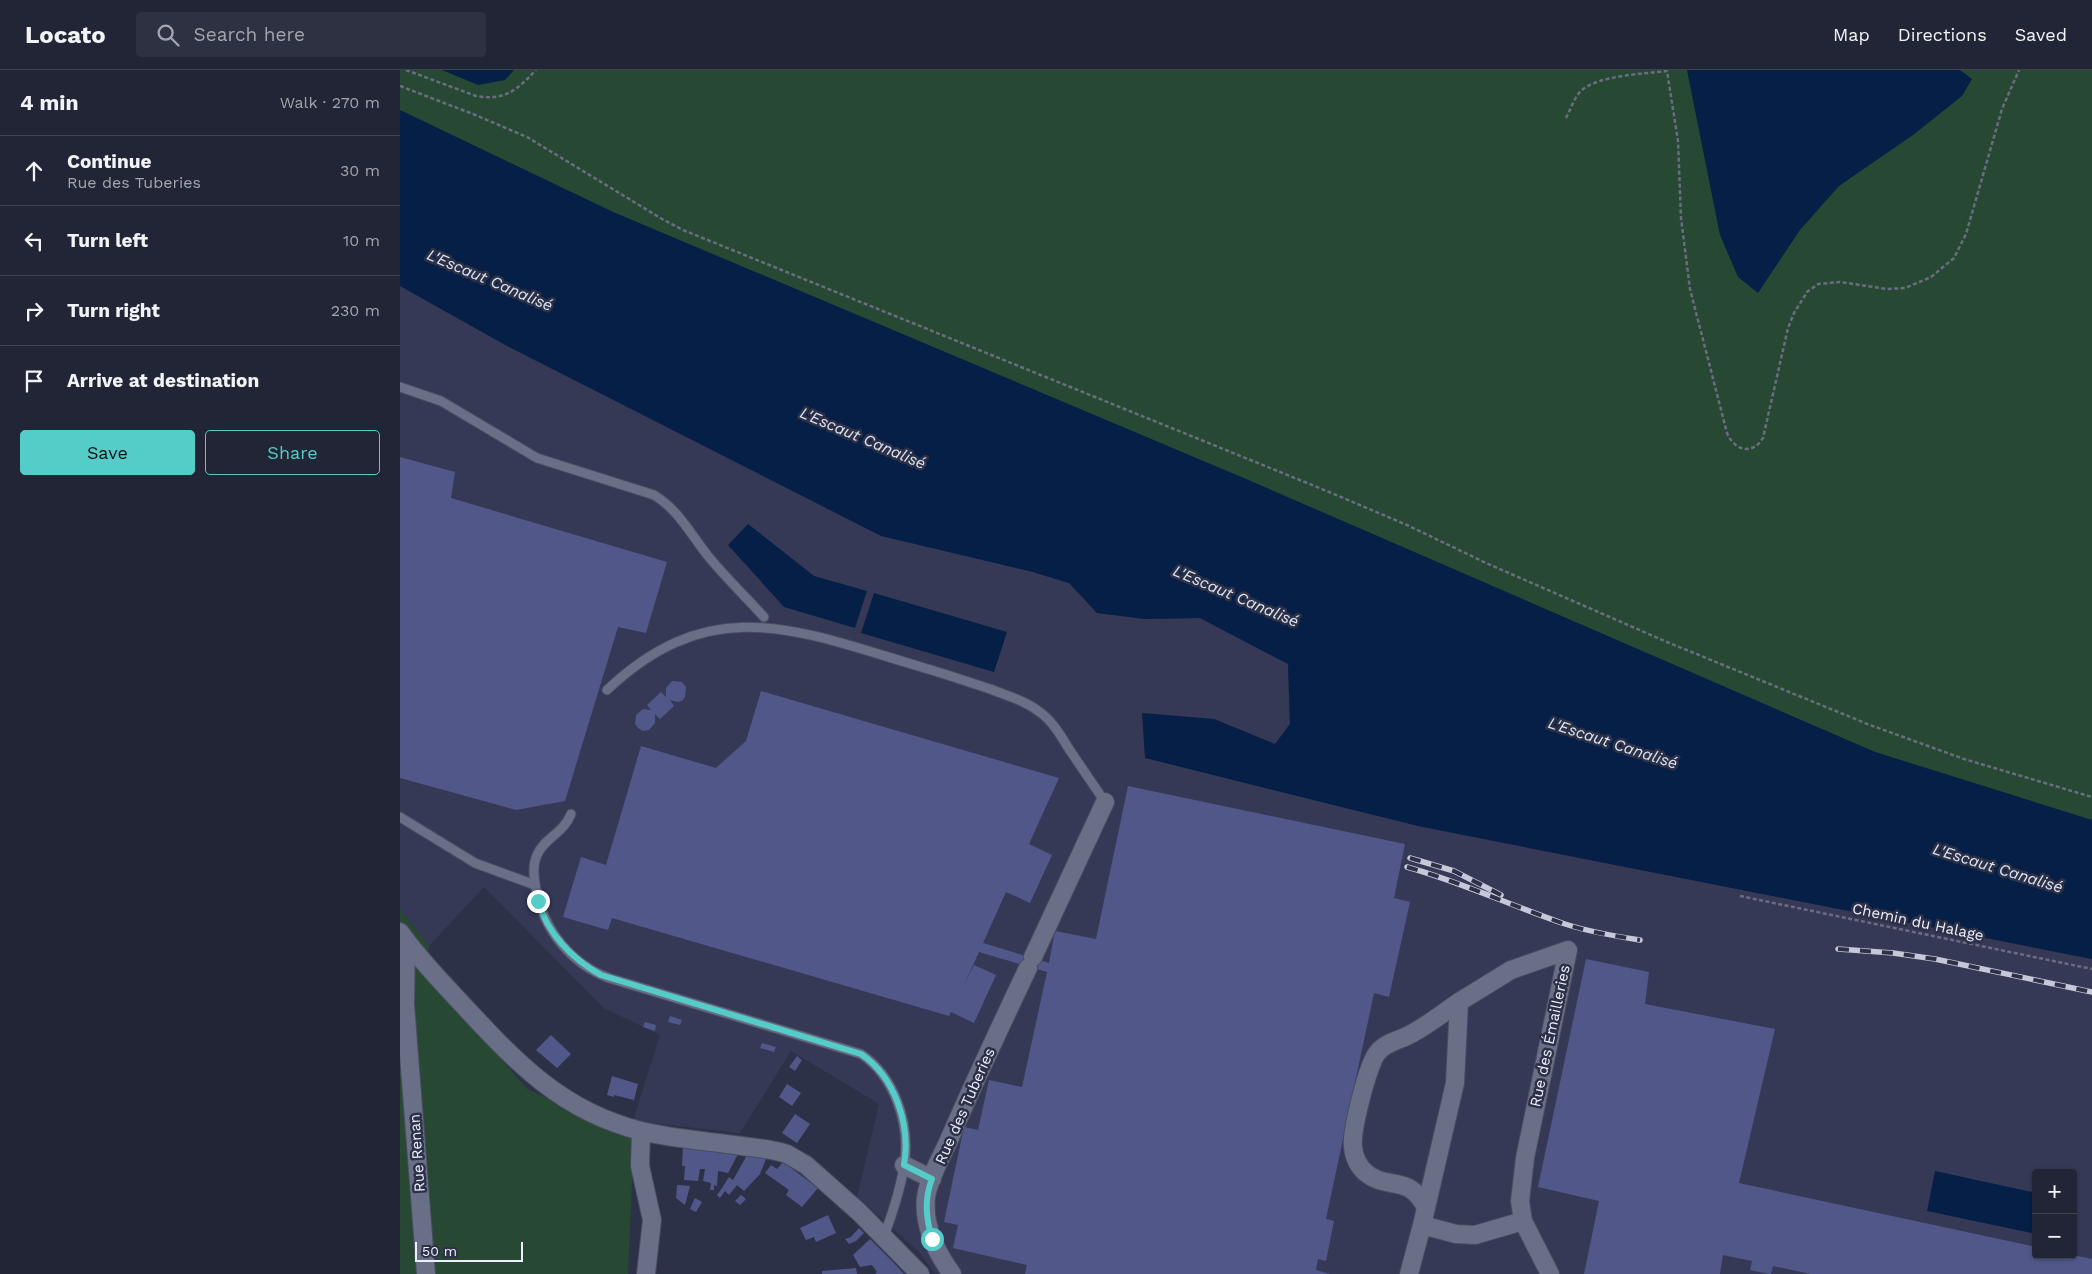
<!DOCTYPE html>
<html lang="en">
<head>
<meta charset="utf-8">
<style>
  body { margin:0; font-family:"Work Sans",sans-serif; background:#2e3141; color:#f1f3f6 }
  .controls { position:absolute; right:15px; bottom:15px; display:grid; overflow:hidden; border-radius:5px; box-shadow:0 1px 4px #0004 }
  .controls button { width:45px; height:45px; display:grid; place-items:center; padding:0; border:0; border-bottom:1px solid #3f4250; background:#222535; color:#f1f3f6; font:25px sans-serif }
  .scale { position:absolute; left:15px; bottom:12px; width:108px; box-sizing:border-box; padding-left:5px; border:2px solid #edf0ff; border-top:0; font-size:14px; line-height:18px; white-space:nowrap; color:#edf0ff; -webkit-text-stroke:4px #2d3147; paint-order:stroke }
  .stop { position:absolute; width:15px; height:15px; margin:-11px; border:4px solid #54cdc8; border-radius:50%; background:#fff }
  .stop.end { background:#54cdc8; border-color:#fff; box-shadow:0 1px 5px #0008 }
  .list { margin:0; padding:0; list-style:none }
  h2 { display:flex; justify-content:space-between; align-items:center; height:65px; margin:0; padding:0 20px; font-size:21px }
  h2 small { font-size:16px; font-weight:400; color:#a2a5ad }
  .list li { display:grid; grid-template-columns:32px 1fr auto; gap:15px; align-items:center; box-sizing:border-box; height:70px; padding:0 20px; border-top:1px solid #3f4250 }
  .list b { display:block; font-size:19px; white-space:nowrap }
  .list p { margin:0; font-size:16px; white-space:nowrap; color:#a2a5ad }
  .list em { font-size:16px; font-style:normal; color:#a2a5ad }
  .actions { display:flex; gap:10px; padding:15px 20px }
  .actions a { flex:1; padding:11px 0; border:1px solid #54cdc8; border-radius:5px; text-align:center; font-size:18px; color:#54cdc8 }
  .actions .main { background:#54cdc8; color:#111 }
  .icon { flex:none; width:28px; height:28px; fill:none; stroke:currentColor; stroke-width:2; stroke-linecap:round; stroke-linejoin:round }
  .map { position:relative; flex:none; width:1692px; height:1204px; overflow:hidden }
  header { display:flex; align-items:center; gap:30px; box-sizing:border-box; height:70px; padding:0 25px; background:#222535; border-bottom:1px solid #3f4250 }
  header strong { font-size:24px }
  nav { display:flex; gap:28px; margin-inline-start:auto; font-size:18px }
  .search { width:350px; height:45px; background:#2e3141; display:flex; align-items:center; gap:12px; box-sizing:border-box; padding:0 18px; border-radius:5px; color:#a2a5ad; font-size:19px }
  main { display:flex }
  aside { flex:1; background:#222535 }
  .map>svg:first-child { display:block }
  .built { fill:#353956; fill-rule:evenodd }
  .green { fill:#274934 }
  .water { fill:#051f46 }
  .building { fill:#515889 }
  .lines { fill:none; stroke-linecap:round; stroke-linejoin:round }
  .lane-casing { stroke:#494c5f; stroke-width:11 }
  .street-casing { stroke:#494c5f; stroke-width:20 }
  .path { stroke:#6a6d81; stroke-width:2.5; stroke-dasharray:4 2.5; stroke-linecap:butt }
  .lane { stroke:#6a6f88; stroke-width:9 }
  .street { stroke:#6a6f88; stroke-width:18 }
  .rail-casing { stroke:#c5c8d9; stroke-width:5.5 }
  .rail { stroke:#2d3147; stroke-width:4; stroke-dasharray:11; stroke-linecap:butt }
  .route { stroke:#54cdc8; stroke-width:6 }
  .labels { text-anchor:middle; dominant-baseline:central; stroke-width:5; stroke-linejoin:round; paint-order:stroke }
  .street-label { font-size:15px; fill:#edf0ff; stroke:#2d3147 }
  .water-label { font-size:16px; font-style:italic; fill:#dce5f3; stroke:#2d3147 }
</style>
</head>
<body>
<header>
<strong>Locato</strong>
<div class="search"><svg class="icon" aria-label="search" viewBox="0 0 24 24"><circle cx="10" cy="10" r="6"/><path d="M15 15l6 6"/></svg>Search here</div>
<nav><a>Map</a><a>Directions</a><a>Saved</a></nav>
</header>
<main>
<aside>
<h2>4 min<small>Walk · 270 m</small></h2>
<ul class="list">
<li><svg class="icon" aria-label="ahead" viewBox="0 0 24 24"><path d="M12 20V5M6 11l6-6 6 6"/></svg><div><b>Continue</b><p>Rue des Tuberies</p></div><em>30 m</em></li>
<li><svg class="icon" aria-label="left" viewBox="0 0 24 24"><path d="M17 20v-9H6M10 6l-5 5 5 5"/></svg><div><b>Turn left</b></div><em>10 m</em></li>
<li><svg class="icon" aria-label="right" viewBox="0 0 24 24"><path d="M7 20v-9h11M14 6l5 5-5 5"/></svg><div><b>Turn right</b></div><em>230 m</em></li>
<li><svg class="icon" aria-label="arrive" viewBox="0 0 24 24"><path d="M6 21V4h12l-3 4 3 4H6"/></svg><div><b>Arrive at destination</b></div></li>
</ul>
<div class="actions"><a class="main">Save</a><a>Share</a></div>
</aside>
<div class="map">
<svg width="1692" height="1204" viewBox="0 0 1692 1204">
  <rect width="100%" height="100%" fill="#2d3147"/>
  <path class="built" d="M0,216l109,61 524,225 36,11 28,30 48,6 55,-1 88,46 2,60 -15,20 -61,-25 204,107 674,133v315h-1157l-17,-23 -61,-54 22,-93 -88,-53 -51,82 -107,-12 27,-86 -56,-27 -120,-121 -55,59 -29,-37zM1636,1103h37v82h-37z"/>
  <path class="green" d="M0,0h1692v750l-217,-68 -629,-273 -633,-267 -213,-102z
    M0,839l29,37 -4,24 102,119 107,49 -6,136h-228z"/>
  <path class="water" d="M42,0h72l-9,10 -27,5z
    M1287,0h273l12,9 -10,17 -49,39 -74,51 -39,44 -42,63 -20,-16 -18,-42z
    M0,40l213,102 633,267 629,273 217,68v139l-674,-133 -273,-68 -3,-45 72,6 61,25 15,-20 -2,-60 -88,-46 -55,1 -48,-6 -28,-30 -36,-11 -152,-36 -372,-189 -109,-61z
    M348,454l66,52 53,15 -12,37 -71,-21 -56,-62z
    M474,523l133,39 -13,40 -133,-39z
    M1535,1101l101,22v41l-109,-23z"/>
  <path class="building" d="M0,387l55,15 -4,26 216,64 -21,71 -28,-6 -53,174 -49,9 -116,-32z
    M272,611l10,1 4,5 -1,10 -3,4 -5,1 -7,-2 4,6 -14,13 -5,-5v9l-6,7 -6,1 -5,-3 -3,-4 1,-9 7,-6 8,1 -4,-5 14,-13 5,5v-9z
    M361,621l298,87 -30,66 23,11 -22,48 -24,-11 -23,51 66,20 6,-32 41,8 32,-153 277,58 -11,54 16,4 -21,95 -15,-4 -48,226 8,2 -8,40 -8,-2 -2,11 14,4h-305l2,-9 -74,-17 5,-23 -14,-3 20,-95 14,3 11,-50 33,7 25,-115 -68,-20 -15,33 10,-20 22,10 -22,48 -23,-11 -2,4 -337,-98 -4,12 -45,-13 18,-60 25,8 35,-119 75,22 30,-27z
    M1186,889l63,13 -4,32 130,25 -36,154 297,64v8h37l19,4v15h-281l-38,-8 -2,8h-2l-19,-4 2,-9 -29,-6 -3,19h-136l15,-73 -61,-14z
    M270,946l12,4 -2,5 -12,-3z
    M245,952l11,3 -1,6 -12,-4z
    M151,965l20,19 -14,14 -21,-18z
    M362,973l14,4 -2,5 -14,-4z
    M397,986l5,4 -7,11 -6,-4z
    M212,1006l26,8 -4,16 -20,-5v2l-7,-2z
    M387,1014l14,9 -9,13 -13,-9z
    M395,1044l15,10 -13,19 -15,-10z
    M283,1077l55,7 -10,19 -10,-2 -1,15 -3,-1v5h-4l1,-7 -8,-2 2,-12h-5l-2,12 -14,-1 1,-14h-3z
    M347,1085l19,4 -6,15 -16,17 -7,-6 -8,10 -4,-4 -5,7 -3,-3 5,-7 7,-11 4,3z
    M383,1092l35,26 -16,19 -16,-12 3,-5 -24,-17 6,-8 6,4z
    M277,1115l13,1 -5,19 -9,-7z
    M341,1125l5,4 -6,6 -5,-4z
    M295,1128l7,4 -6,10 -6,-3z
    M428,1145l8,18 -20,9 -2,-5 -8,3 -6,-12z
    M459,1158l5,5 -8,8 -7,3 -4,-5 6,-2z
    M470,1169l23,23 11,12h-29l2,-2 -5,-7 -12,2 -7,-12z
    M456,1198l1,6h-35v-3z"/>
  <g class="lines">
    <defs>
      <path id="lane" d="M0,317l41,14 96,57 117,37c25,15 37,40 54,61 18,22 38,41 56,61
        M207,620c105,-99 190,-60 311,-24 24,7 48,15 72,23 18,7 36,12 51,24 12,9 20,23 28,36 12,18 24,35 36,53
        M171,744c-7,19 -27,24 -34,41 -5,11 -3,23 -1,34 7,40 35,75 73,89l252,76c33,22 48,67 44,105 -3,26 -12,53 -21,77
        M0,747l75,46 60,22"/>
      <path id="street" d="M0,862c18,26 41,49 62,72 54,58 99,107 179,127 33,8 68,10 101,15 15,2 30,3 45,8l19,11 53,47 61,62
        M6,871l-1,63 21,270
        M633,887l72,-155
        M241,1061l-1,35 12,54 -6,54
        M504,1095l28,14
        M1026,1138c-17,-35 -38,-17 -60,-35 -7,-6 -12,-16 -13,-26 -2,-15 15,-85 25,-95 8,-10 23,-12 33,-18 17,-9 32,-21 48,-32
        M1022,1155l34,9 19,1 48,-14
        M552,1204c-16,-22 -29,-49 -26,-77 3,-19 15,-39 23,-57 25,-58 52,-115 79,-172
        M1009,1204l13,-49 33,-142 4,-81 52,-32 57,-20 -43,208 -5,43 3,20 27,53"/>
    </defs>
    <use href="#lane" class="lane-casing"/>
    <use href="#street" class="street-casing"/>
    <path class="path" d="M6,0l70,26c29,5 41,-6 60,-26
      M0,16l73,28 54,23 135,82 21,11 639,259 85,36 79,38 181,79 203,83 94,34 128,38
      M1166,48c5,-9 8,-21 16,-28 18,-15 61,-16 85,-19l11,70 3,77 9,71 37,144c7,17 25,23 36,5l25,-110 6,-15 13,-21 11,-8 22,-2 47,7 18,-1 26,-11 23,-19 12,-24 36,-125 17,-39
      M1340,826l352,73"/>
    <use href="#lane" class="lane"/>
    <use href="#street" class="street"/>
    <defs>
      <path id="rail" d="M1010,788l44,13 47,24
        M1007,797c54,15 105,39 158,57 25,8 49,12 75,16
        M1438,879l55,4 42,6 157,33"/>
    </defs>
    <use href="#rail" class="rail-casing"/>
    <use href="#rail" class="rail"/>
  </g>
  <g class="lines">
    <path class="route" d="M138,831c9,32 34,58 63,74l260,79c34,23 50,71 43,111l28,14c-8,20 -6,39 0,60"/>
  </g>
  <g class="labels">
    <g class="street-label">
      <text transform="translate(1518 852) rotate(12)">Chemin du Halage</text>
      <text transform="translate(1150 966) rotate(-78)">Rue des Émailleries</text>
      <text transform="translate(565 1036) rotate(-66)">Rue des Tuberies</text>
      <text transform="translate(17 1083) rotate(-94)">Rue Renan</text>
    </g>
    <g class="water-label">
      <text transform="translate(90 210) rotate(23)">L'Escaut Canalisé</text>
      <text transform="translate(463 368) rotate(23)">L'Escaut Canalisé</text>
      <text transform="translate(836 526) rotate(23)">L'Escaut Canalisé</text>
      <text transform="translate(1213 673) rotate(18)">L'Escaut Canalisé</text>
      <text transform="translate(1598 798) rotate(17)">L'Escaut Canalisé</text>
    </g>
  </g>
</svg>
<div class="controls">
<button>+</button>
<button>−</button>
</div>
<div class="scale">50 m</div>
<div class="stop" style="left:532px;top:1169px"></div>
<div class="stop end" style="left:138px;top:831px"></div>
</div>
</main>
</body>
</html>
